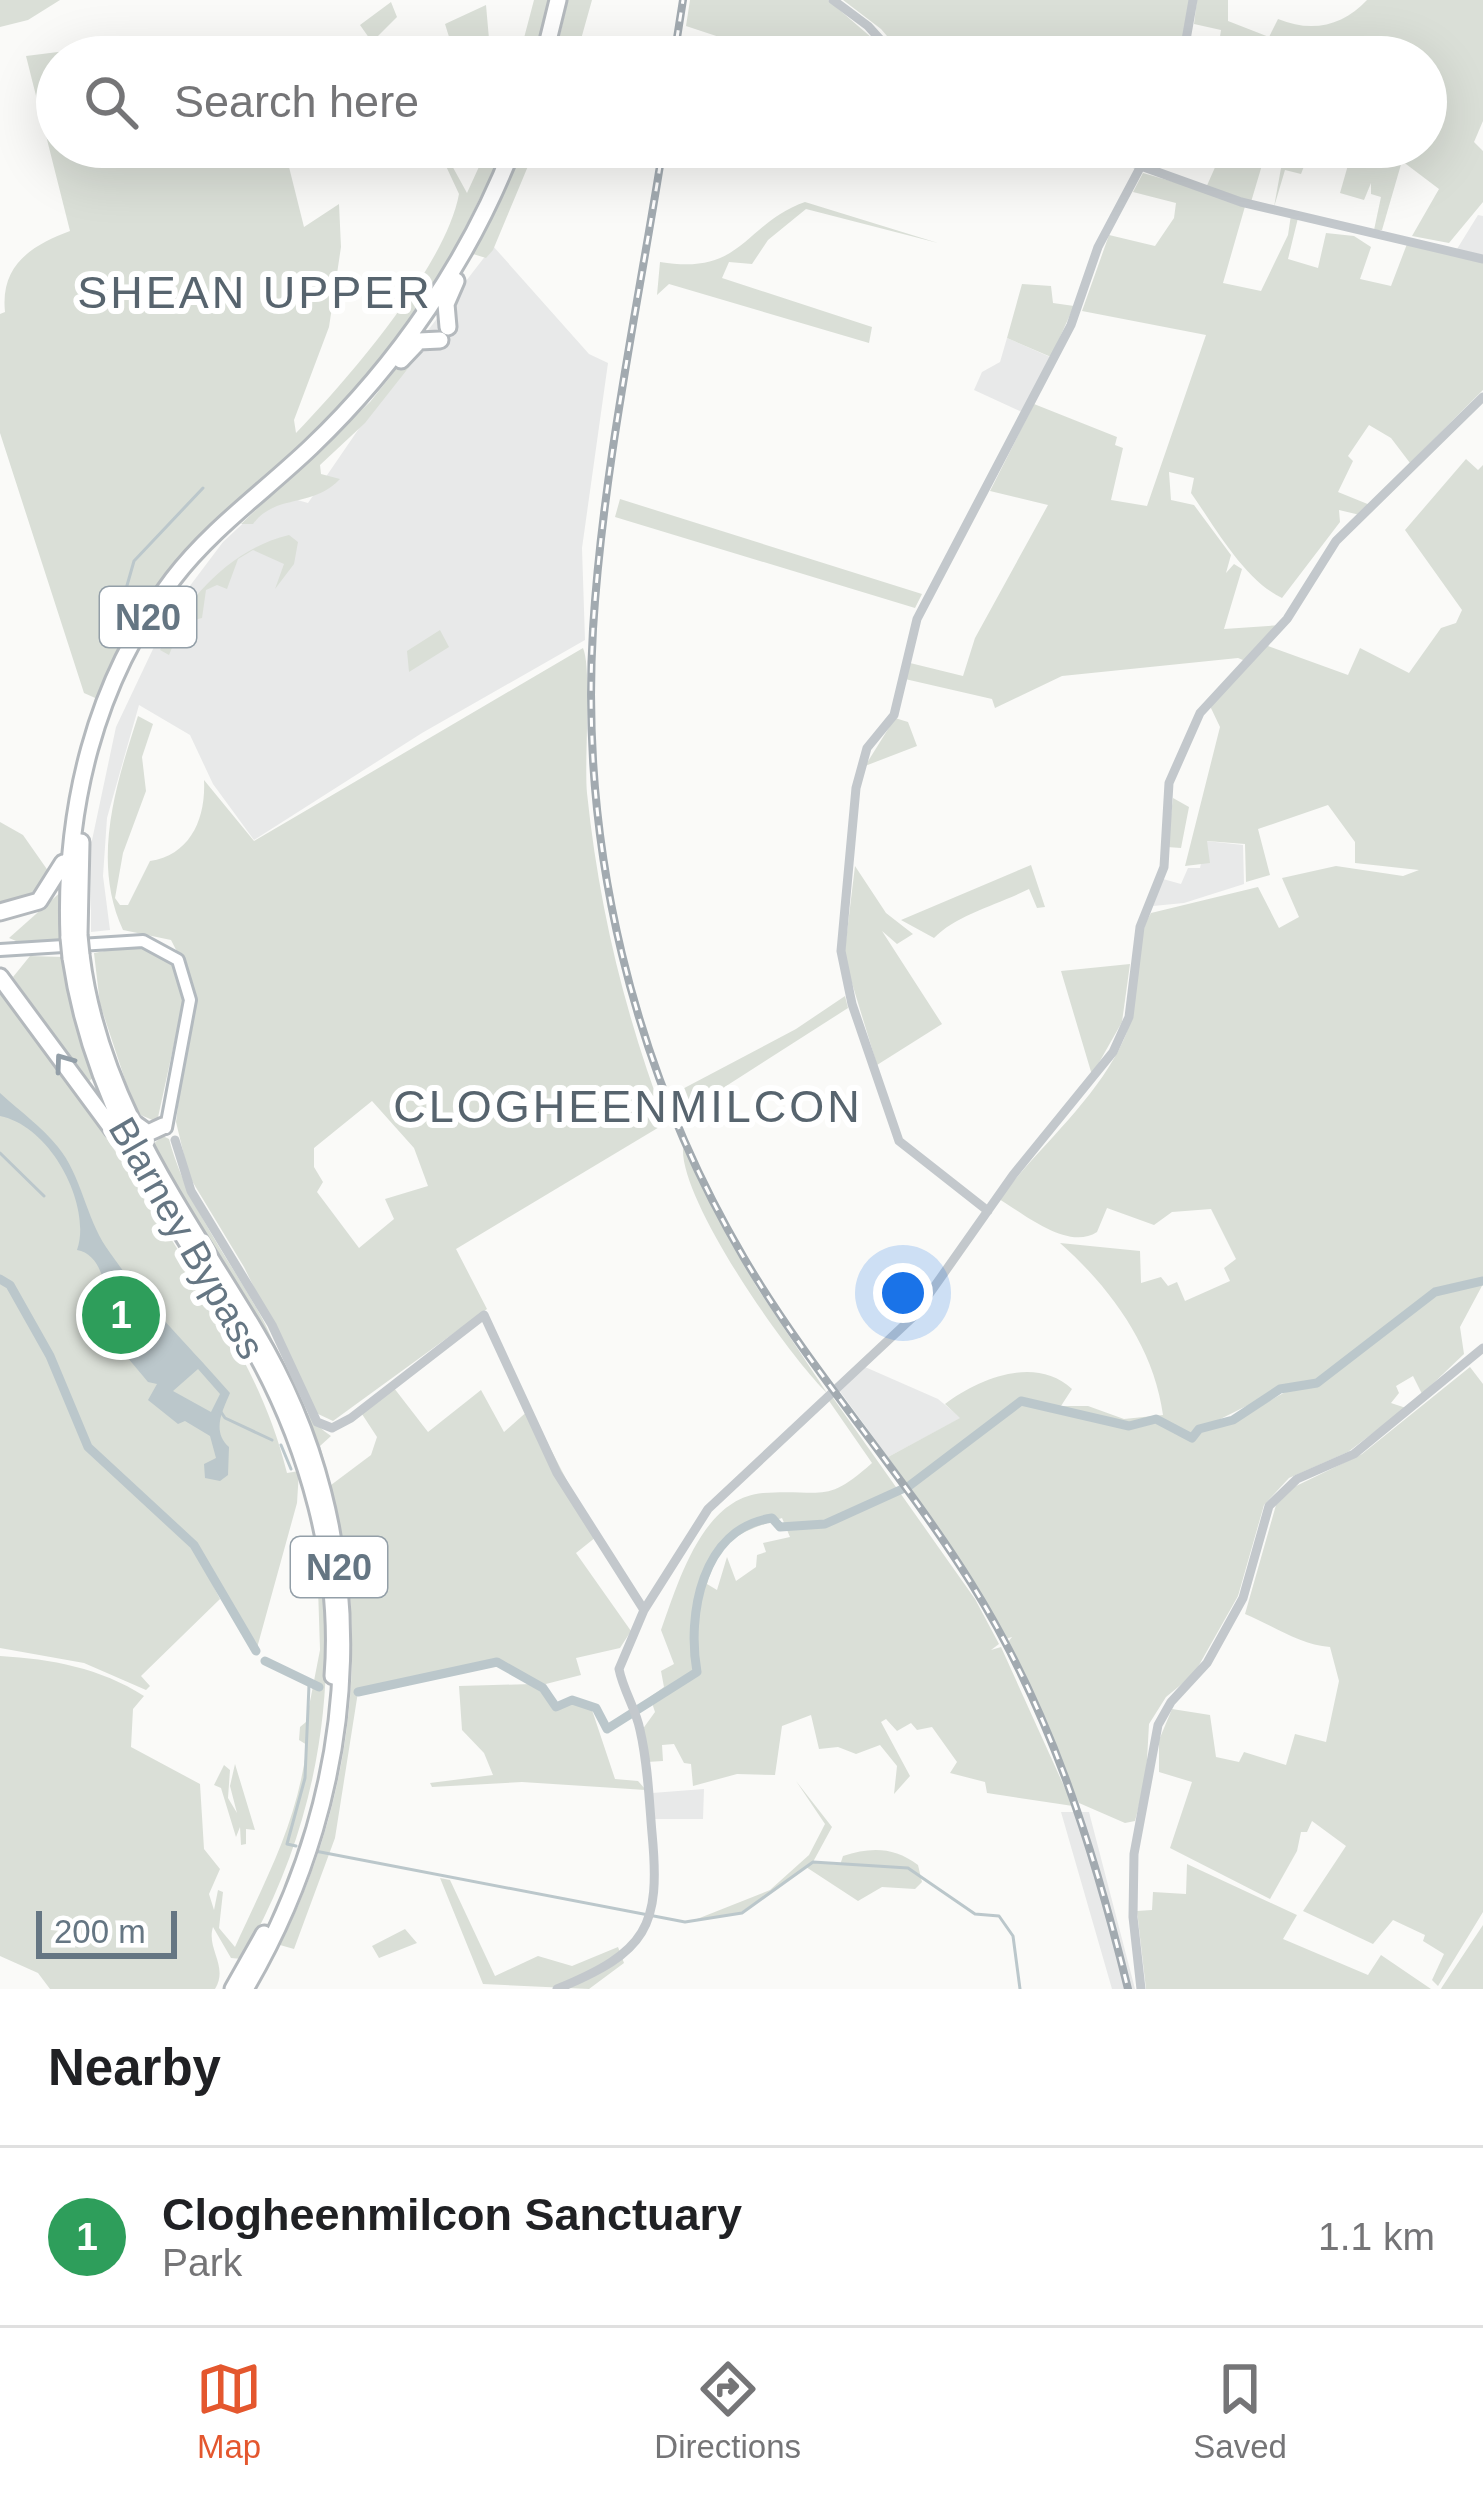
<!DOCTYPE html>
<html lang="en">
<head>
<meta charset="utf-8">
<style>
  body { margin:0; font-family:Helvetica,sans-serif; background:#f2f2f2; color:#202124 }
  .scale { position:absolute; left:36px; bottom:30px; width:141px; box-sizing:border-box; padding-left:12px; border:6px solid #657683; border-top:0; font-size:33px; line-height:42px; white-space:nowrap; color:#657683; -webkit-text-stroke:9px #fff; paint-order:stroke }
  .you { position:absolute; left:903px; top:1293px; width:42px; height:42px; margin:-30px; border:9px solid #fff; border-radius:50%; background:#1a73e8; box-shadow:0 0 0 18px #1a73e833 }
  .badge { display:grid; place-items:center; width:78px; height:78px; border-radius:50%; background:#e4572e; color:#fff; font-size:39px; font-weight:700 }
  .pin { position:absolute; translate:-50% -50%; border:6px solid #fff; box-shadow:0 3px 12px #0006 }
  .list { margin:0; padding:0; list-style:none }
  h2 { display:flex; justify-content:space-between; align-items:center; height:156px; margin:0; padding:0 48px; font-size:51px }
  h2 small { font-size:39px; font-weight:400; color:#757577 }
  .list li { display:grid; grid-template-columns:78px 1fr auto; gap:36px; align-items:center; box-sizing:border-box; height:180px; padding:0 48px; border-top:3px solid #e0e0e0 }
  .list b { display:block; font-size:45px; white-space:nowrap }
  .list p { margin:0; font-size:39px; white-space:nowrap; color:#757577 }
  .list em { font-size:39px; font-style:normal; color:#757577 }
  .icon { flex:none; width:66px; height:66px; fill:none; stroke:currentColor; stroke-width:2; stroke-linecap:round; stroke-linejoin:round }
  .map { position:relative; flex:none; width:1483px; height:1989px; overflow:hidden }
  .search { position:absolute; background:#fff; box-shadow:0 12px 48px #0002; left:36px; right:36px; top:36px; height:132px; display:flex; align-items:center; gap:30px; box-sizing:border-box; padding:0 42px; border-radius:66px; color:#757577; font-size:45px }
  .sheet { height:336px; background:#fff }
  nav { display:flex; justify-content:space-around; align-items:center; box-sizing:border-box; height:168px; border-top:3px solid #e0e0e0; background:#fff; font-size:33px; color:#757577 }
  nav a { display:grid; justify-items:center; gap:6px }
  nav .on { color:#e4572e }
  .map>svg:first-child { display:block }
  .built { fill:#e8e9e9 }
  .green { fill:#dadfd7; fill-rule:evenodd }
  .water { fill:#bbc7cb; fill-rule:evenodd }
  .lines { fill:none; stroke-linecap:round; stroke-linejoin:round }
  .stream { stroke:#bbc7cb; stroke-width:3 }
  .river { stroke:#bbc7cb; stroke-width:9 }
  .secondary-casing { stroke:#b3babf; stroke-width:16 }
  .trunk-casing { stroke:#b4b9bd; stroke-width:21 }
  .tertiary { stroke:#c3c8cc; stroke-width:9 }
  .secondary { stroke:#fff; stroke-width:10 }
  .trunk { stroke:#fff; stroke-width:15 }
  .rail-casing { stroke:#a2aab0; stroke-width:8 }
  .rail { stroke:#fff; stroke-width:3; stroke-dasharray:9; stroke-linecap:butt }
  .trunk-bridge-casing { stroke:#b4b9bd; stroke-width:21; stroke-linecap:butt }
  .trunk-bridge { stroke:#fff; stroke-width:15 }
  .oneway { stroke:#939fa8 }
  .labels { text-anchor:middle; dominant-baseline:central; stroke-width:12; stroke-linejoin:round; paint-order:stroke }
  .shield { fill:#fff; stroke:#939fa8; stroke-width:3 }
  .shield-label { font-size:36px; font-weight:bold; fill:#657683 }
  .street-label { font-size:39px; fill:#657683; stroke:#fff }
  .quarter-label { font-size:45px; letter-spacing:3px; fill:#57646e; stroke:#fff }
</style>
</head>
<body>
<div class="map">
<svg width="1483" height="1989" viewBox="0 0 1483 1989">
  <rect width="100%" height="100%" fill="#fafaf8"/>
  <path class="built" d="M1478,215l5,1v40l-26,-7z
    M493,246l96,108 19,9 -26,185 3,92 -163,93 -168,107 -41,-56 -23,-49 -51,-30 -32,113 -4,58 7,54 -19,2v-87l25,-118 55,-116 52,-69 29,-27 31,-19 25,7 104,-152z
    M1007,338l43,19 -26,56 -50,-23 8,-18 18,-10z
    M1206,841l37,4 1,39 -60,19 -31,3 10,-27 18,5 7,-16h12z
    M865,1367l73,32 23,19 -73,39 -49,-67z
    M704,1789l-1,30h-50l-1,-26z
    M1061,1812h28l46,177h-23z"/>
  <path class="green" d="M0,0h60l-32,20 -28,7z
    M534,0h16l-15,57h-16z
    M568,0h24l-16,57h-21z
    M690,0h138l66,57h-114l-94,-31z
    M843,0h348l-12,57h-274l-24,-28z
    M1197,0h31v21l41,16 9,-18c34,14 65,7 89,-19h116v121l-9,21 9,9v51l-34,41 -37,-7 27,-47 -37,-28 -20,69h-8l7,-33 -10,-3v-11l-7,17 -24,-7 8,-28 -40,-9 -7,18 -16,-4 -11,37 9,-50 -18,-2 -14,47 -46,-12 19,-43h202v-90h-209l4,-27 -27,-6z
    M391,2l6,15 -25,25 -12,-17z
    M486,5l3,34 -7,18 -27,-1 -10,-32z
    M146,41l47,16h-136v90h227l20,80 35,-23 2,43 -12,80 -35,93 2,13c51,-53 150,-167 163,-239l-14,-30 5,-2 17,31 21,-46h17l-66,134 -31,44 -64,79 -152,147 -90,150 -18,-8 -84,-260v-119l5,-2c-5,-48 28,-67 65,-81l-44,-175z
    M524,147h12l-43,103 -7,8 -13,-4z
    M1143,173l103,30 -23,80 38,8 27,-56 3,-20 7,3 -10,41 30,9 8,-35 28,3 17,11 -11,32 31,7 16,-42 76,19v127l-73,73 -19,-25 -22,-13 -21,31 5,5 -15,31 32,13 -10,10 -21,-5 1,12 -58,76c-38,-18 -67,-71 -91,-105l3,-15 -25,-6 2,28 23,5 37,50 -5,18 8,-9 8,5 -18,60 58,-4 -14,21 80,29 12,-27 49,25 32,-45 15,-5 6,-13 -57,-80 61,-71 12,11 5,-5v816l-31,4 -26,13 57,-14 -23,43 4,27 -42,40 -9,-18 -17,10 3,7 -8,10 15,5 -58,44 -59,26 -25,27 -26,91 -44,78 -28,23 -17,27 -3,54 -11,43 -10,2 -46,-20 -71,-161 4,-5 -7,2 -94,-151 110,-86 99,24 35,-6 37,19c13,-14 29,-11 45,-19 25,-14 43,-28 69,-36 -15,0 -106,42 -114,53l-37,-20 -26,7 -110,-25 -112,85 -19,-27 72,-39 -15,-14c34,-26 91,-49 127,-15l-11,17h27l36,13 39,-4c-9,-68 -53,-128 -103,-172l80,8 1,32 20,-6 7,9 9,-4 8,19 45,-20 -6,-13 12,-9 -25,-50 -39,3 -18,13 -47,-17 -10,24c-29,19 -73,-18 -98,-33 40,-52 98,-100 125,-160 18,-40 4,-88 27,-126l107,-26 21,41 20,-11 -17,-39 54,-12 67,10 16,-6 -64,-7v-21l-27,-37 -70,24 12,46 -24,7 -1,-38 -38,-3 3,22 -25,3 35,-139 -10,-21 53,-56 -13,13 -12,-5 -176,18 -67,32 -3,-9 -87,-20 1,-17 57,14 12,-38 73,-133 -58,-14 44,-87 83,33 -2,8 8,3 -12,52 36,6 59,-171 -124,-24 27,-76 46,11 19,-28 2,-15 -43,-11z
    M805,202l133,41 -132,-34 -38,31 -16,24 -23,-2 -7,16 150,49 -3,16 -200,-59 -12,11 3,-33c84,14 83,-38 145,-60z
    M1022,284l29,2 2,17 21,3 -23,51 -44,-19z
    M417,357l-52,66 -45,42 1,9 19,5c-29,30 -64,14 -87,45h-12l129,-122 31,-39z
    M620,499l302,95 -7,14 -300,-91z
    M289,535l9,7 -4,22 -19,25 9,-25 -31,-14 -15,9 -11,30 -10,-4 -11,5 -4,28 -20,5 -13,32 -9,-5c28,-53 71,-101 129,-115z
    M440,630l9,17 -40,25 -2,-21z
    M583,648c9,20 1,113 4,145 12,115 38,222 79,330l-210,126 31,60 -154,112 -17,-8 -72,-146 -55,-91 -13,-54 17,-139 -22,-43 -48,-10c-32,-69 -7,-146 15,-214l15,8 -11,33 4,34 -23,62 -8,45 5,7h8l22,-44c40,-6 56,-42 54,-81l50,61zM372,1101l42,47 14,38 -43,13 9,20 -35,29 -42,-56 6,-10 -9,-15v-19z
    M895,718l13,4 9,24 -52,20z
    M1173,798l16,9 -8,41 -14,-1z
    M0,822l23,13 28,40 -13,20 -38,10z
    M1031,865l14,42 -8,1 -8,-19c-32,16 -73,26 -95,49l-33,-18z
    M855,866l31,47 27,21 -16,10 -15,-13 60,93 -65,41 -33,-108z
    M63,890v51l-40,3 -14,-6z
    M141,944l31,16 12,38 -27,124 -21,-9 -36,-109 -6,-51z
    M30,956l33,1 9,56 22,64 -6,5 -75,-105z
    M1130,964l-8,58 -30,53 -31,-104z
    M0,990c63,80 120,166 173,252 48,77 92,142 114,231l12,-2 -2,32 -40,145 -51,-76 14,27 -79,77 9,10 -4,4 -62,-27 -84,-15z
    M845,996l3,12 -167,107 -8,-21 123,-65z
    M163,1136l6,3c18,67 60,119 93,179 21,39 31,93 69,118l-11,10 11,39 40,-30 6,-18 -17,-26 34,-23 34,44 53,-42 23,42 26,-23 66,128 -20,16 55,78 -11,17 -44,10 5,17 -43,11 15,22 19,-4 20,6 23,69 23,2 8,9 -124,-8 -90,5 -2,-4 63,-8 -9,-22 -22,-23 -3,-44 73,-2 -35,-22 -139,30 -23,146 -41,111 -14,-4c79,-157 99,-349 30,-513 -13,-30 -33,-59 -49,-88 -36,-64 -71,-128 -107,-191l-1,-9z
    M683,1148l73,138 71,107c-41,-40 -147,-192 -144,-245z
    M1470,1367l13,17v528l-45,74 -6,-6 12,-26 -21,-13 2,-6 -32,-15 -20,24 -70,-33 43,-65 -34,-25 -5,11h-6l-4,19 -27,48 -100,-51 22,-66 -33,-10v-32l13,-31 38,6 6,42 23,5 5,-10 42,13 9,-31 31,8 13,-61 -9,-34c-30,-2 -56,-21 -85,-33l31,-109 18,-18 68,-33z
    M831,1395l144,204 24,45 -8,6 10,-3 72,159 -86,-13 -2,-11 -35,-9 7,-11 -25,-35 -15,3 -6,-7 -14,8 -11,-12 -5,3 29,54 -16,18 3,-28 -17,-21 -24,9 -18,-7 -19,2 -8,-34 -29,11 -7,49 -38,-1 -44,12 -2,-22 -7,-1 -10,-19 -12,1 1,16 -16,1 -5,-32 13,-18 -5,-15 14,-10 -3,-16 13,-7 -13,-34c17,-47 41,-132 102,-137 61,-4 62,12 109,-30l-45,-65zM782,1518l8,19 -27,6 3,9 -9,3 -1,12 -20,14 -9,-24 -10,33 -10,-6c15,-49 35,-52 75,-66z
    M316,1525c26,154 4,299 -74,434l-11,-1 -18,-31c-7,22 16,39 2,62h-165l-12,-16 -38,-17v-300c52,3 100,12 144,40l-11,13 -2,38 69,37 4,65 16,20 -11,25 5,16 4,-20 5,2 -4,36 16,19c32,-71 62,-123 72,-202l-8,-5 1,-13 6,-5 14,-72z
    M235,1764l20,66 -9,-1v15l-5,1 -1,-18 -4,10 -15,-49 -7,-3 10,-20 6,5 -2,28 9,15 -7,-27z
    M796,1781l36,46 -19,35 27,3 3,-9c28,-9 51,-9 75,9l4,17 -7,7 -33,-2 -24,14 -52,-34 -66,46 -48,8 78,-31 39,-35 16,-31z
    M1187,1864l110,51 -14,24 85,36 13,-20 50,34h-285l-9,-78 15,-1 1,-18 33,2z
    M440,1878l10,2 45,96 43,-20 34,10 46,-19 6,16 -35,26 -106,-5z
    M1483,1925v64h-42l1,-2z
    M405,1929l12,14 -38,15 -7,-12z"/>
  <path class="water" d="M0,1093c22,20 41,33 58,54 23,28 28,70 48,100 41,60 79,94 124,146 -7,17 -19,38 -1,54l-1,28 -8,6 -15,-3 -1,-14 12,-6 -6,-22 -25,-15 -7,3 -30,-24 9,-16 -9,-2 -31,-37 -3,-6 7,-8 -10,-23 -9,-4c7,-18 -3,-51 -25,-54 15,-42 -24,-123 -77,-134zM198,1369l22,25 -9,18 -38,-21z"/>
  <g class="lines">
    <path class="stream" d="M112,638l22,-77 69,-73
      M0,1153l44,43
      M219,1409l6,9 47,22
      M281,1445l10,24
      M296,1846l-9,-2 18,-66 4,-93
      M315,1851l370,71 57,-9 71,-51 95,6 67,46 24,2 14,20 7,53"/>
    <path class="river" d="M0,1279l10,6 40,71 38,91 106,98 62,106
      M265,1661l54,26
      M358,1692l139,-30 46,26 13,19 16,-7 24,8 11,21 90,-57c-10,-56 4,-144 75,-154l8,9 45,-3 84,-38 112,-85 108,25 27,-7 36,19 7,-9 34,-9 47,-31 37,-6 118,-91 48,-11"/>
    <defs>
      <path id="secondary" d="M0,950l143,-9 35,19 12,40 -24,128"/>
      <path id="trunk" d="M544,57l14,-57
        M448,327l-2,-23 10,-23
        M401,360l18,-19 21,-1
        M0,912l39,-11 24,-38
        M79,935l2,-93
        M69,938c-5,-128 25,-256 104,-359 39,-51 92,-88 138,-132 87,-83 159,-188 202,-300
        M81,955c18,145 101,254 174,376 124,206 110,454 -10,658
        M71,958c19,130 81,230 150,338
        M0,977l113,153
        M134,1123l14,10 15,-7
        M253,1348c54,95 89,217 80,328
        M233,1989l31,-55"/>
    </defs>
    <use href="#secondary" class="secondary-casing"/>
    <use href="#trunk" class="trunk-casing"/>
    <path class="tertiary" d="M833,0l35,26 28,31
      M1183,57l10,-57
      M1088,147l153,55 242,57
      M175,1140l16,51 81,134 45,97 15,6 19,-10 133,-103 73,158 87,137
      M988,1211l-89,-70 -47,-137 -11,-53 15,-163 11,-40 27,-33 23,-96 154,-294 27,-78 53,-100
      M557,1989c90,-37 104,-62 95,-156 -3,-34 -4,-69 -12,-103 -4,-21 -17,-40 -21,-61l25,-59 64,-101 205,-192 100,-142 100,-123 16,-35 11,-90 24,-60 5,-84 31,-70 87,-94 49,-78 147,-144
      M1141,1989l-8,-72 1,-63 24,-129 13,-23 36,-39 36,-65 26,-92 28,-27 57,-25 129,-106"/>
    <use href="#secondary" class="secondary"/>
    <use href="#trunk" class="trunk"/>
    <defs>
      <path id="rail" d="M674,57l9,-57
        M663,147c-25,159 -60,321 -70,482 -13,218 40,440 151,629 67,114 157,213 227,325 79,126 122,263 157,406"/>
    </defs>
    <use href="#rail" class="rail-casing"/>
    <use href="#rail" class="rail"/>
    <defs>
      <path id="trunk-bridge" d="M79,935l2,20
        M69,938l2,20"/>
    </defs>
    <use href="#trunk-bridge" class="trunk-bridge-casing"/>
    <use href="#trunk-bridge" class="trunk-bridge"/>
  </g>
  <defs><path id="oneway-chevron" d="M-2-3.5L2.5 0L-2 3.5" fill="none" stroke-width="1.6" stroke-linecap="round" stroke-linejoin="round" transform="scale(3)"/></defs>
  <use class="oneway" href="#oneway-chevron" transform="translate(63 1062) rotate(-126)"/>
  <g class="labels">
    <g class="shield">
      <rect x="100" y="587" width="96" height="60" rx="9"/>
      <rect x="291" y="1537" width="96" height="60" rx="9"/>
    </g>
    <g class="shield-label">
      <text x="148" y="617">N20</text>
      <text x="339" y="1567">N20</text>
    </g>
    <g class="street-label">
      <text transform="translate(187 1238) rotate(60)">Blarney Bypass</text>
    </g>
    <g class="quarter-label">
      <text x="255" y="292">SHEAN UPPER</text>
      <text x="628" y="1106">CLOGHEENMILCON</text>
    </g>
  </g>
</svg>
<div class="scale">200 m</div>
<div class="you"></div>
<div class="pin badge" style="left:121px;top:1315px;background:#2e9e5b">1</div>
<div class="search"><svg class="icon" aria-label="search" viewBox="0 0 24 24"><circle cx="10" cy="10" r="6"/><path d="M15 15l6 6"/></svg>Search here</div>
</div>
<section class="sheet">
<h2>Nearby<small></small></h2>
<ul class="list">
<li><span class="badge" style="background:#2e9e5b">1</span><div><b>Clogheenmilcon Sanctuary</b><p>Park</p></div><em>1.1 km</em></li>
</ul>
</section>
<nav>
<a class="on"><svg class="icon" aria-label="map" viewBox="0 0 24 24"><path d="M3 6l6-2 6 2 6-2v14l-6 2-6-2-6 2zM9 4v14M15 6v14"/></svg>Map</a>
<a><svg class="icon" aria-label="directions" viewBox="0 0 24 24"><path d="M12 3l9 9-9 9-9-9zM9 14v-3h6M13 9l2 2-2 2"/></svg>Directions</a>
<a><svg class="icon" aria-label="saved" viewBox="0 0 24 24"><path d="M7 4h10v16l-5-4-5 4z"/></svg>Saved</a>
</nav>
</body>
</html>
